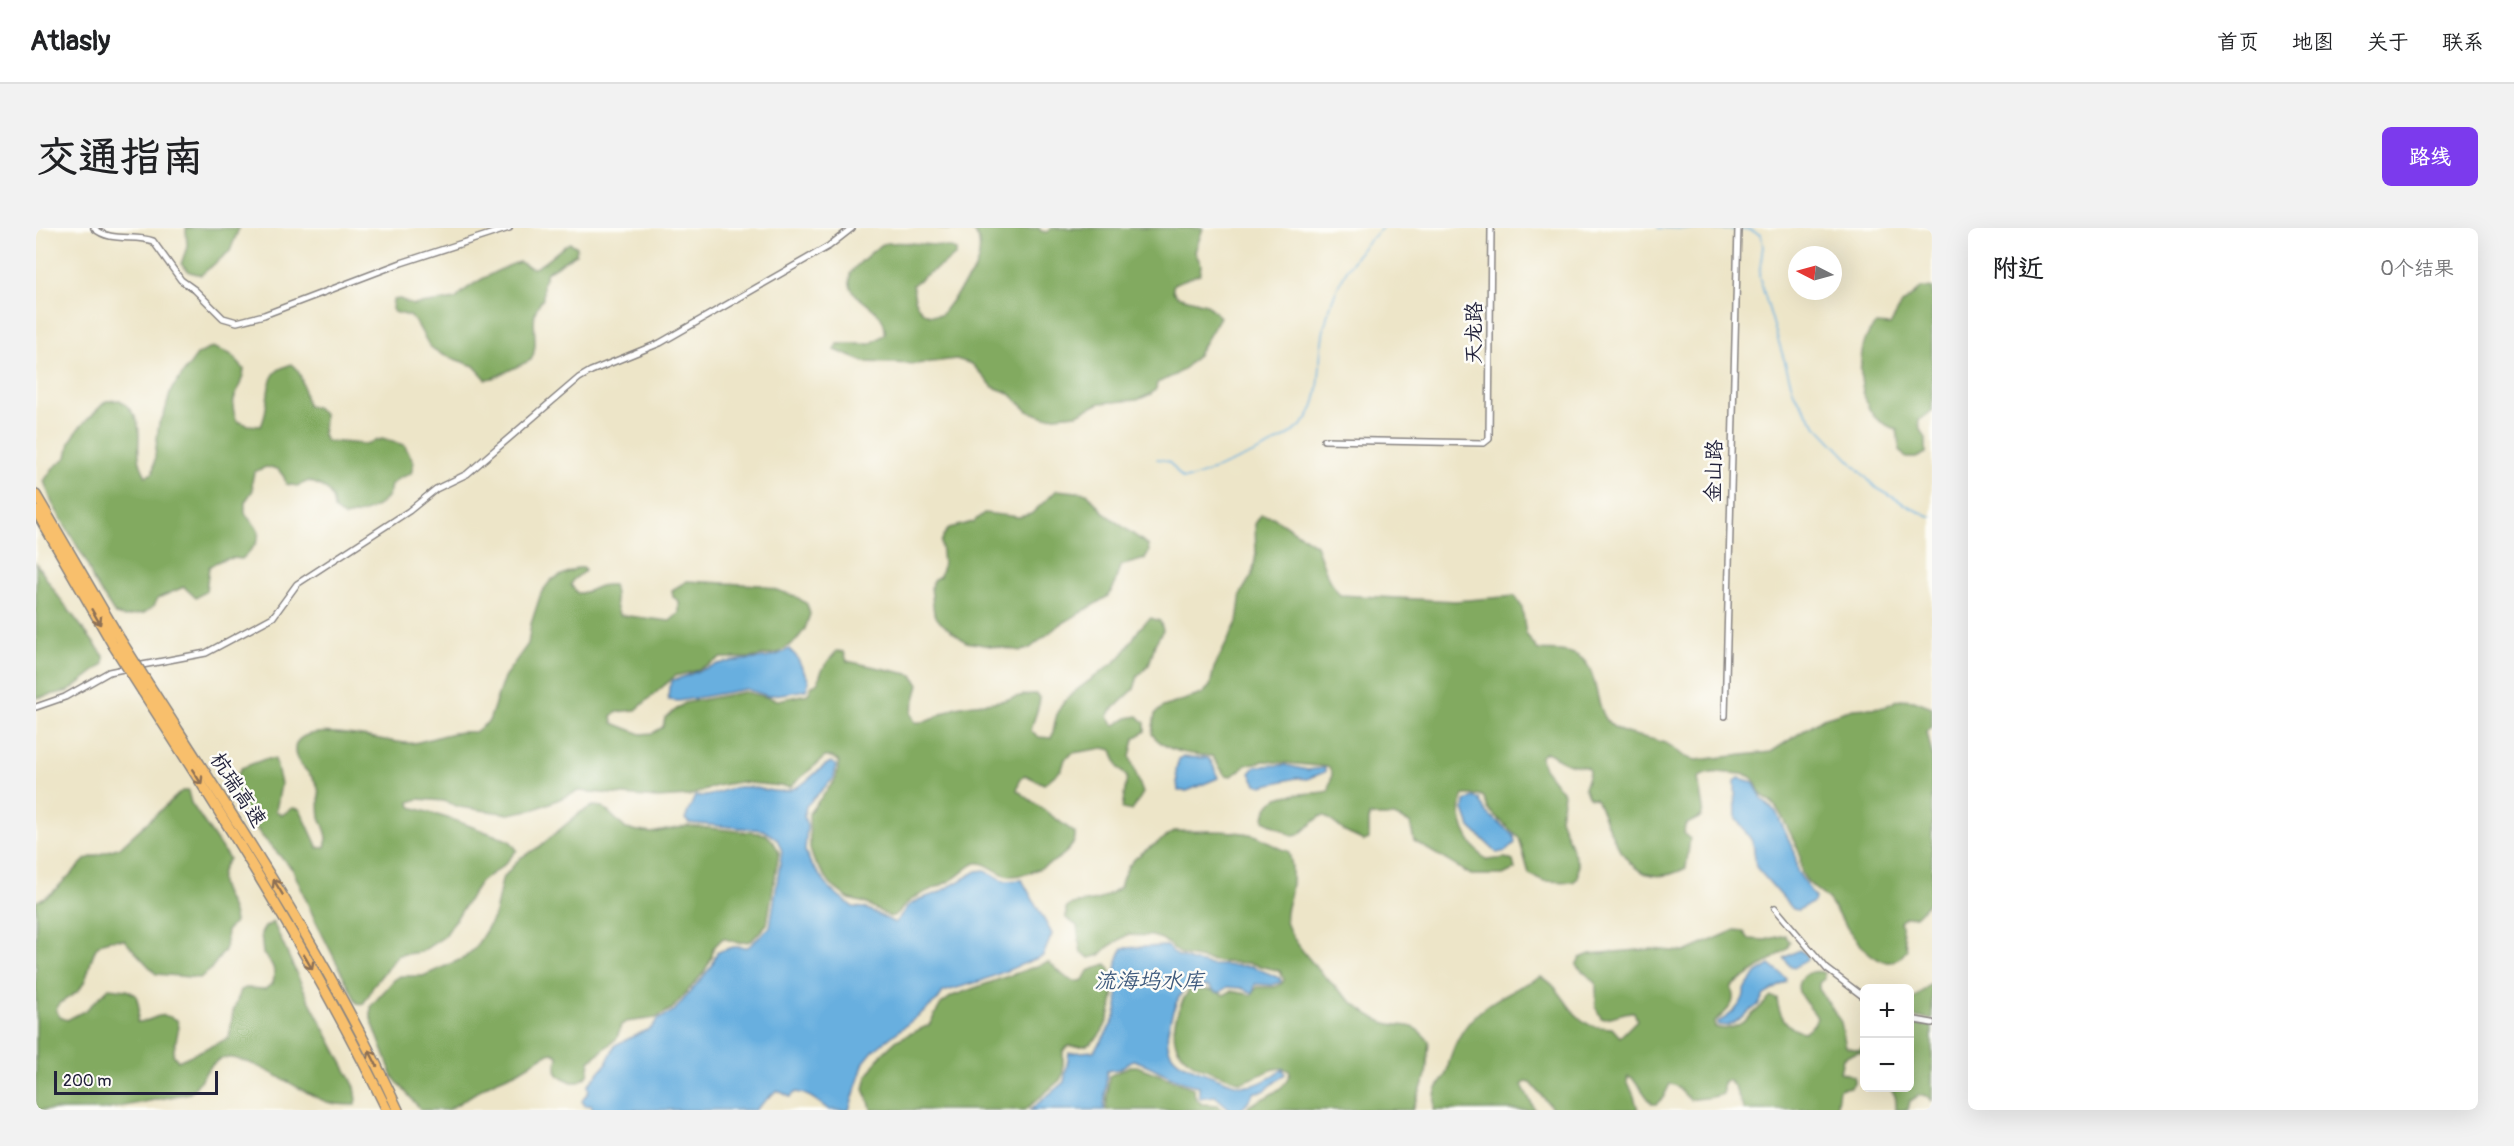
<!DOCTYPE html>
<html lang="zh">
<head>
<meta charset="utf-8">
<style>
  body { margin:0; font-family:Pangolin,"LXGW WenKai TC",sans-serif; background:#f2f2f2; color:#202124 }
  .controls { position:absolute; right:18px; bottom:18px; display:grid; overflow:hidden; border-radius:9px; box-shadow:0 6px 24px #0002 }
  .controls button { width:54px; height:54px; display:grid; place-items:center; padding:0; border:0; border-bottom:2px solid #e0e0e0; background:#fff; color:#202124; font:30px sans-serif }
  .compass { position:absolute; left:1752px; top:18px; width:54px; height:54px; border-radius:50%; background:#fff; box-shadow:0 6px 24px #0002; rotate:276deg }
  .scale { position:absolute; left:18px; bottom:15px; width:164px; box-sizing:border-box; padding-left:6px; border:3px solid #22223b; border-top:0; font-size:16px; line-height:21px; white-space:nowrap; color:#22223b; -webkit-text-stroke:4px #fdfcf7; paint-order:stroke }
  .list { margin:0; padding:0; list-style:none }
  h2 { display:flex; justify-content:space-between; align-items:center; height:78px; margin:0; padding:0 24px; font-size:26px }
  h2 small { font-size:20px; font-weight:400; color:#757577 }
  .map { position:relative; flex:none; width:1896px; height:882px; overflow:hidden; border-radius:9px }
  header { display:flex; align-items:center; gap:36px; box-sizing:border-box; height:84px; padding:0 30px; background:#fff; border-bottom:2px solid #e0e0e0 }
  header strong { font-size:28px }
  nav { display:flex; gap:33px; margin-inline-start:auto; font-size:21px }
  .intro { display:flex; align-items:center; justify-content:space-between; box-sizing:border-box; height:144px; padding:0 36px }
  h1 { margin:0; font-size:42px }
  .button { padding:15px 27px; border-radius:9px; background:#7c3aed; color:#fff; font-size:21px; font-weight:700 }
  main { display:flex; gap:36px; padding:0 36px }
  aside { flex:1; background:#fff; border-radius:9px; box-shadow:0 6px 24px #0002 }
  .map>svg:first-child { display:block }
  .forest { fill:#82aa61; stroke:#52664e; stroke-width:1.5 }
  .water { fill:#68afdf; stroke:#45688d; stroke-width:1.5 }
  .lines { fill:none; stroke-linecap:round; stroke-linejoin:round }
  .stream { stroke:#68afdf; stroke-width:1.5 }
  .minor-casing { stroke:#888482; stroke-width:8 }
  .motorway-casing { stroke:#888482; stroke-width:12 }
  .minor { stroke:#fff; stroke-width:5 }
  .motorway { stroke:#f8bf6c; stroke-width:9 }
  .motorway-bridge-casing { stroke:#888482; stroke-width:12; stroke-linecap:butt }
  .motorway-bridge { stroke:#f8bf6c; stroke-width:9 }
  .oneway { stroke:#8d7054 }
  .labels { text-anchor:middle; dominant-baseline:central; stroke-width:5; stroke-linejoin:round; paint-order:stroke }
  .street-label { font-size:21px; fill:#22223b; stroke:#fdfcf7 }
  .water-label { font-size:22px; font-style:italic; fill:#3e5a7d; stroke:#fdfcf7 }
</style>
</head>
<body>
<header>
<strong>Atlasly</strong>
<nav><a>首页</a><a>地图</a><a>关于</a><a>联系</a></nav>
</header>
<div class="intro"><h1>交通指南</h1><a class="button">路线</a></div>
<main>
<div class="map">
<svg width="1896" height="882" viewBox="0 0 1896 882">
  <rect width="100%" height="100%" fill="#fdfcf7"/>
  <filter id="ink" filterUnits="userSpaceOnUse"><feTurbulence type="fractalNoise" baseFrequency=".0167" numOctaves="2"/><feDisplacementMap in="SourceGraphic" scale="12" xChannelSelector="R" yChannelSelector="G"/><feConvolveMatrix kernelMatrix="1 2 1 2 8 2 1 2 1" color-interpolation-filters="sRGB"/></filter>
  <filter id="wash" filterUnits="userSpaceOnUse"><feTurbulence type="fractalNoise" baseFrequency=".008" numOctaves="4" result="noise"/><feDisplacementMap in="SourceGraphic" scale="24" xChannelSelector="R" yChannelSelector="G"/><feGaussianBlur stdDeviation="1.35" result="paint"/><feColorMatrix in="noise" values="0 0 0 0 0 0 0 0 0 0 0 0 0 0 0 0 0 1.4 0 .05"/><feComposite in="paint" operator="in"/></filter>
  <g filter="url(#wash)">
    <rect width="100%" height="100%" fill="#ede5c8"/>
    <path class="forest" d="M150,0h53l-9,23 -29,24 -11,-3 -9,-8 6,-17z
      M902,0h101l2,3 6,1 5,-4h151l-8,24 6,12 -1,10 -24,9 -3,3v5l4,5 29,8 14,13 -23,39 -10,10 -12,9 -18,8 -1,6 -5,5 -14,6 -37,3 -23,11 -32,3 -17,-6 -19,-18 -16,-6 -21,-23 -16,-5 -40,5 -52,-2 -29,-12 3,-6h32l15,-10c2,-31 -41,-31 -35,-59 1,-6 27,-28 33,-31 11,-4 64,1 73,6v5c-14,12 -31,18 -43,30 1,19 7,33 28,30l33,-44c7,-14 11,-43 -12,-43 -9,1 -15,3 -24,0z
      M534,15l7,4 -1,7 -29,18 -4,11v16c-18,18 -1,41 -12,61l-38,18 -7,1 -12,-13 -31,-11 -13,-8 -13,-23 -7,-8 -16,-4 -2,-3 1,-9 7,-1 13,6 43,-6c9,-13 47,-32 63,-37 4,1 10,5 14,6 9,0 27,-21 37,-25z
      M1885,60h11v123l-13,9 1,10 6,8v15l-10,5h-10l-6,-7 -3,-21c-8,-4 -18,-7 -24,-15 -16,-21 -18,-73 3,-91l14,1 12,-21z
      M176,119l18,7 14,15c-2,23 -18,28 -7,52l11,4 13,1c9,-16 3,-44 16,-55 3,-3 10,-5 14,-7 15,11 10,26 17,42l8,1 8,7 -1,21 3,6 39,3 17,-5 22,6 10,17 -3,12 -12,4 -8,7c-2,22 -28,29 -47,32l-10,-8c-1,-18 -9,-22 -25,-28l-12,5 -11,-2 -2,-7 -6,-8 -12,-2 -12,5 -2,10 1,8 -8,12v11c3,6 10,11 12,16 6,11 -8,23 -15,30 -12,-2 -23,0 -33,8l-3,24 -10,7 -12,-11 -26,11 -4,8 -10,7 -19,4 -10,-3 -22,-34 -7,-19 -34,-58 -8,-22 9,-13 14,-11 3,-15 8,-13 28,-28 14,-1c35,27 7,45 26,76l7,-3 6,-50 5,-8 7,-25 26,-35z
      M1021,262l30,3 17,20 44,32 1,7 -4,7 -25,7 -7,23 -6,8 -49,29 -28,22 -9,3 -55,-9 -26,-20 -6,-8 -3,-27 2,-7 7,-4 3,-10 -2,-24 3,-7 5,-7 24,-6 11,-9 35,4 12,-3z
      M1225,287l12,2 43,28 13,35 11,15 115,6 60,-5 7,11 4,27 12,16c11,1 23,0 33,3 29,8 21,45 35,66 13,20 43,15 63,26 12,7 11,12 27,15l75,-8 52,-34 30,-9 31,-2 16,-8 14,1 18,7v20l-5,5 5,23v145l-17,16 -9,1 -6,5 7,27c-24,42 -65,-28 -77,-47 -4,-6 -20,-15 -26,-25 -5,-7 -3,-14 -4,-22 -1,-6 -21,-45 -25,-49 -4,-5 -10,-8 -14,-12 -4,-5 -4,-12 -9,-16 -5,-5 -16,-4 -22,-5 -10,-1 -24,-1 -32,5l5,31 -2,8 -16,8 -1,9 6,5 -4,29c-56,29 -72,-30 -90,-69l-7,-2 -5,-9c10,-27 5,-18 -17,-25 -8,-2 -13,-9 -21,-11l-6,5 4,11 20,26 -4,24 18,46v14l-5,4 -29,-1 -15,-7 -10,-36 -31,-29 -4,-12 -4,-2h-16c-11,21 6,52 23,65l19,-2 7,3 2,8 -12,6h-32l-57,-34 -4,-18 -16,-7h-25v23l-5,2 -17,-8 -22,-17h-4l-23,19 -5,1 -29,-16c2,-33 39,-23 65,-29l3,-18 -3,-6 -65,-6 -18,4 -14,11 -7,-1 -13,-19c-22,-2 -46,-3 -60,-22l3,-20 8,-7 39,-13 8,-8 4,-18 23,-46 4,-29 11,-18 4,-21 -1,-30z
      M0,335l22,33 46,60v8l-35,27 -33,7z
      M541,340h7l1,3 -12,9 -2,5 6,8c13,1 19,-10 36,-8 4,11 0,20 7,30l50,6 9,-8v-12l-6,-4 -1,-7 15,-9 74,4 34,11 12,8 3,10 -5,15 -9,12 -18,12 -28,5h-29l-26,13 -20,5 -39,34 -20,2 -4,4 1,7 28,11 12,-1 10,-6 2,-9 20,-15 60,-11 33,8 30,-6 4,-8 7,-5c0,-11 10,-21 18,-30l7,1 3,9 66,14 6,10 -8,29 4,8c15,2 25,-9 39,-14 15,-5 30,-4 46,-7 12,-2 23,-8 36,-7l4,4c-1,12 -7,21 -9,33l8,6 12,1c4,-8 3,-18 7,-26 8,-21 46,-38 62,-55 14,-15 14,-27 31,-39l9,3 3,9 -8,14 -6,21 -11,11 -4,13 -23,22 -3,6 6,9 13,-8 11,-2 7,7v8l-11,8 -4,18 13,36 -11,18 -10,-2 5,-32 -9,-10 -6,-17 -8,-2 -31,5 -8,6 -3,10 -18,15 -19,-9 -5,4 -3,11 58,43c3,22 -46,44 -65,43 -11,0 -23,-15 -34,-13 -7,2 -16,12 -23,16 -13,8 -29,12 -42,21 -8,5 -11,15 -21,17l-25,-14 -16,-4 -18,-14 -17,-24 -4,-12 -1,-36 27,-34 3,-18 -7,-4h-7l-35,30 -51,-5 -23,4 -27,10 -32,2 -78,-7 -44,18 -26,5 -50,-7 -15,-6 -26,-2 -8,3 1,5 43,13 56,21 7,9 -14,16 -23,16 -35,54 -24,16 -23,3 -25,31 -4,9 -6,9 -6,-1 -43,-85 -21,-48 -33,-36 -23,-37 -2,-16 6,-13 24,-9h10l6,25 -5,27 6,4 10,-7 8,1 18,39 7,-1c0,0 2,-8 2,-8 0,-7 -5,-16 -7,-22 -2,-10 1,-22 -3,-32 -5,-12 -22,-21 -22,-34 -2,-38 100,-5 118,-8 23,-4 38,-13 62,-11l14,-11 15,-44 24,-33 3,-20 10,-31 10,-13z
      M146,563h6l3,12 38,56c-21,26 4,38 6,63l-8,8 -2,20 -15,20 -10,8 -44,-4 -32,-34c-41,-5 -27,27 -44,49 -7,8 -22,12 -24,21l4,7 7,3 19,-10 23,-22 18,2 9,5 3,12 -2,15c19,0 19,-13 40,-2l2,7 -6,27 5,7 51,-23 4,-26 8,-22 5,-2 19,1 8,-6c3,-14 0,-19 -10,-29l-2,-21 4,-6 8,-5 33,72 49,93 2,13 -2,5c-9,0 -19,0 -28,-3 -23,-8 -84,-52 -106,-43 -15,6 -20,25 -31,34l-86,17h-68v-208l16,-9 34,-34 34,-12z
      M557,578l10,1 23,22 25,4 37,-7 70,7 7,1 8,7 6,11 -12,72 -16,17 -13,2 -15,-5 -10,10 -1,9 -8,15 -31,36 -17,10 -30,4 -5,3 -4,13 -27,23 -2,14 -9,7h-7l-13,-6 -3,-5 2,-15 -5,-3 -8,2 -28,17 -26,11 -43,27h-27l-28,-33 -22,-58v-13l23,-26 6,-4h23l41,-18 11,-10 13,-21 7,-13 7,-35 18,-21 19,-11 42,-35z
      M1138,603c26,1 54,-2 80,4 12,3 21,14 34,16 5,11 5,28 3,40 -2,13 -9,23 -3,36 12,28 65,82 93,94 24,10 26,-5 48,20l-3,35 -14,34h-165l2,-4c14,-9 38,-15 41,-34 -13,-12 -34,9 -50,10 -15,-7 -36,-11 -49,-20 -27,-18 -17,-49 -2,-72h22l13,5 7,-4 21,4 5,-8c10,0 22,3 27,-7l-4,-9 -31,-8 -30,-1 -37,-7 -20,-16 -10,-3 -25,-1 -19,12 -8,8 -10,3 -9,-5 -4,-27 -11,-8v-9l6,-5 26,-4 22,-12c7,-35 30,-37 54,-57z
      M1699,702l8,1 6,8 16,1 20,-5 5,7 -3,7 -7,5 -47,31 -2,4c8,15 -7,23 -16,33v5c22,9 41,-17 56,-30l6,1c1,16 10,32 27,34l9,-7 4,-7c-5,-12 -31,-28 -12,-43 6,-4 13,-4 19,-2v6l-5,4v6l22,33 5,25 13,3 5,-5v9l-5,-2 -11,3 -5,4 -3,13 14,4v7l-4,4 -11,2 -3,21h-92l-10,-24 -6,-6 -5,2v12c-6,4 -24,4 -33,6l-15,-15 -5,-1 -7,14 -7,6h-4l-19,-26 -5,-2 -1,4 7,16 4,14h-84l-23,-27 -5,-1 -4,3 13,25h-101c1,-6 0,-13 2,-19 3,-7 9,-13 11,-20 11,-56 46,-72 94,-94 21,9 26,36 47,47 6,4 17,3 24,4l8,9 17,-17 -3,-8c-11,-1 -21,7 -33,6l-5,-10v-25l-20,-18 4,-7 10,-4 61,-5 34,3z
      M1012,734c12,8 20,24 35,18l5,-9 18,-7c16,16 5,72 -19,81 -5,2 -13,1 -19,1l-5,5v23l-3,6 -35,30h-153l-8,-21 3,-13 15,-22 15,-14 32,-15 12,-21 11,-8z
      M1896,755v36l-22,-2v-15z
      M1878,797l18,1v75l-5,-5 -7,-1 -10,6 -2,9h-12c0,-9 1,-17 -8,-22h22z
      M1094,838h7l56,22 3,11 6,5 16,1 4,5h-116l3,-34z"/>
    <path class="water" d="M753,421l7,7 13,25 -3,9 -38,6 -22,-7 -67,12 -11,-1 1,-13 4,-7c17,-4 32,-13 49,-17 23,-6 46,0 67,-14z
      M1147,529c26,3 25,-8 35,21l-31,13h-9l-2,-21 3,-11z
      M795,534l5,3 -2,13 -28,28 -2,10 3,10 -2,25 6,13 19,25 23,18 12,1 30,15 13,-17 12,-7 18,-6 39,-22 8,-1 19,11 18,-1 30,54 -9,22 -62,25 -38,11 -6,9 -64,50 -9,11 -15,48h-20c-11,-8 -19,-16 -33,-18l-6,5 -13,-7 -22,20h-162l-2,-5 -6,1 -3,-5 7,-10 -1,-6 18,-21 9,-19 36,-17 6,-8 17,-9 38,-45 5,-14 16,-5h15l22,-20 12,-76 -5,-12 -14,-9 -74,-7 -4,-4 10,-23c18,2 26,-7 44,-9 17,-2 34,8 51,3 17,-5 26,-21 41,-28z
      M1249,537l22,5 18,-2v4l-18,7 -11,-1 -34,8 -6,-2 -6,-11 6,-7z
      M1703,550l14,4 10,18 13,12 19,41 2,18 18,27 -1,4 -16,8 -5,-1 -37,-42 -3,-25 -17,-23 -1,-38z
      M1437,569l6,2 6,12 29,25 1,7 -9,8 -9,2 -27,-26 -6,-17 1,-8z
      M1130,718l12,10 13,5 20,4 40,1 29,12 1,4 -9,3 -17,-1 -2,9 -12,-5 -14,-1 -6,5h-5l-7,-6h-23c-11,15 -27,53 -13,70 8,10 25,14 37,19 34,13 40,18 73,-6l2,5 -21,17 -9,1 -14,18h-10l-16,-14 -16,2v-12c-23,-3 -44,-20 -66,-26l-14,9 -12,2 -3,39h-74l34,-28 5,-29 25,-2c7,-11 19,-25 22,-38 6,-22 -7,-45 7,-65z
      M1763,722l7,4 1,5 -13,9 -4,-2 -6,-8z
      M1734,737l16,13v4l-22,13 -6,10 -26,19 -4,2 -10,-1v-3c12,-6 28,-19 26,-33l13,-16z"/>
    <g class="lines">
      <path class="stream" d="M1622,0l77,2
        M1704,2h10l11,5 2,11 -4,30 35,117 21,31 60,63 40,23 17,7
        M1121,231c16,1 16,10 26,20l9,-1c28,-11 97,-35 114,-58 15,-20 13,-49 15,-72 5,-46 26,-90 61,-120"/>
    </g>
  </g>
  <g filter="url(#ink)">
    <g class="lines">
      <defs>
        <path id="minor" d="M58,0c16,15 40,6 59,13l28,39 14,10 28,28 14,4 27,-7 137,-52 108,-35
          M1288,212l160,3 5,-4 2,-211
          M101,438l69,-13 67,-36 24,-33 112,-73 27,-22 31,-15 112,-96 12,-7 69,-28 169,-97 23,-18
          M0,479l29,-10 44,-25 19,-4
          M1689,488l13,-488
          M1739,680l52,61 37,28
          M1874,791l22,4"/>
        <path id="motorway" d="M0,267l84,144
          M0,283l77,134
          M113,457c89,139 180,275 249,425
          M107,464c87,135 174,273 244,418"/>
      </defs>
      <use href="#minor" class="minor-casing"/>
      <use href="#motorway" class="motorway-casing"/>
      <use href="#minor" class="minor"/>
      <use href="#motorway" class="motorway"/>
      <defs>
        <path id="motorway-bridge" d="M84,411l29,46
          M77,417l30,47"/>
      </defs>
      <use href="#motorway-bridge" class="motorway-bridge-casing"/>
      <use href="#motorway-bridge" class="motorway-bridge"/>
    </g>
    <defs><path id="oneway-shaft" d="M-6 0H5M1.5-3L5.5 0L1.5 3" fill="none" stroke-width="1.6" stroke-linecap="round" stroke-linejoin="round" transform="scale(1.5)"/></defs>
    <g class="oneway">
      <use href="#oneway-shaft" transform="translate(60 389) rotate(60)"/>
      <use href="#oneway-shaft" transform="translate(161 549) rotate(58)"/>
      <use href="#oneway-shaft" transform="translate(242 659) rotate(-121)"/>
      <use href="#oneway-shaft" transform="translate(272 734) rotate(60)"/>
      <use href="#oneway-shaft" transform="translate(337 830) rotate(-117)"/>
    </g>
  </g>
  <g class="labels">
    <g class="street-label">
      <text transform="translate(1438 105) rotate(-90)">天龙路</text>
      <text transform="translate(1678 243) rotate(-88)">金山路</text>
      <text transform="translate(202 562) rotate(57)">杭瑞高速</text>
    </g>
    <g class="water-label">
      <text x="1113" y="753">流海坞水库</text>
    </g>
  </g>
</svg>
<div class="controls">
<button>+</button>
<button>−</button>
</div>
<svg class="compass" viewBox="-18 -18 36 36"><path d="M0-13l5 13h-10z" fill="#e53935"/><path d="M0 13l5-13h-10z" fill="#757577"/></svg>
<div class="scale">200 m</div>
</div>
<aside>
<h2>附近<small>0个结果</small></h2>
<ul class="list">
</ul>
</aside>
</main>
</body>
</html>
